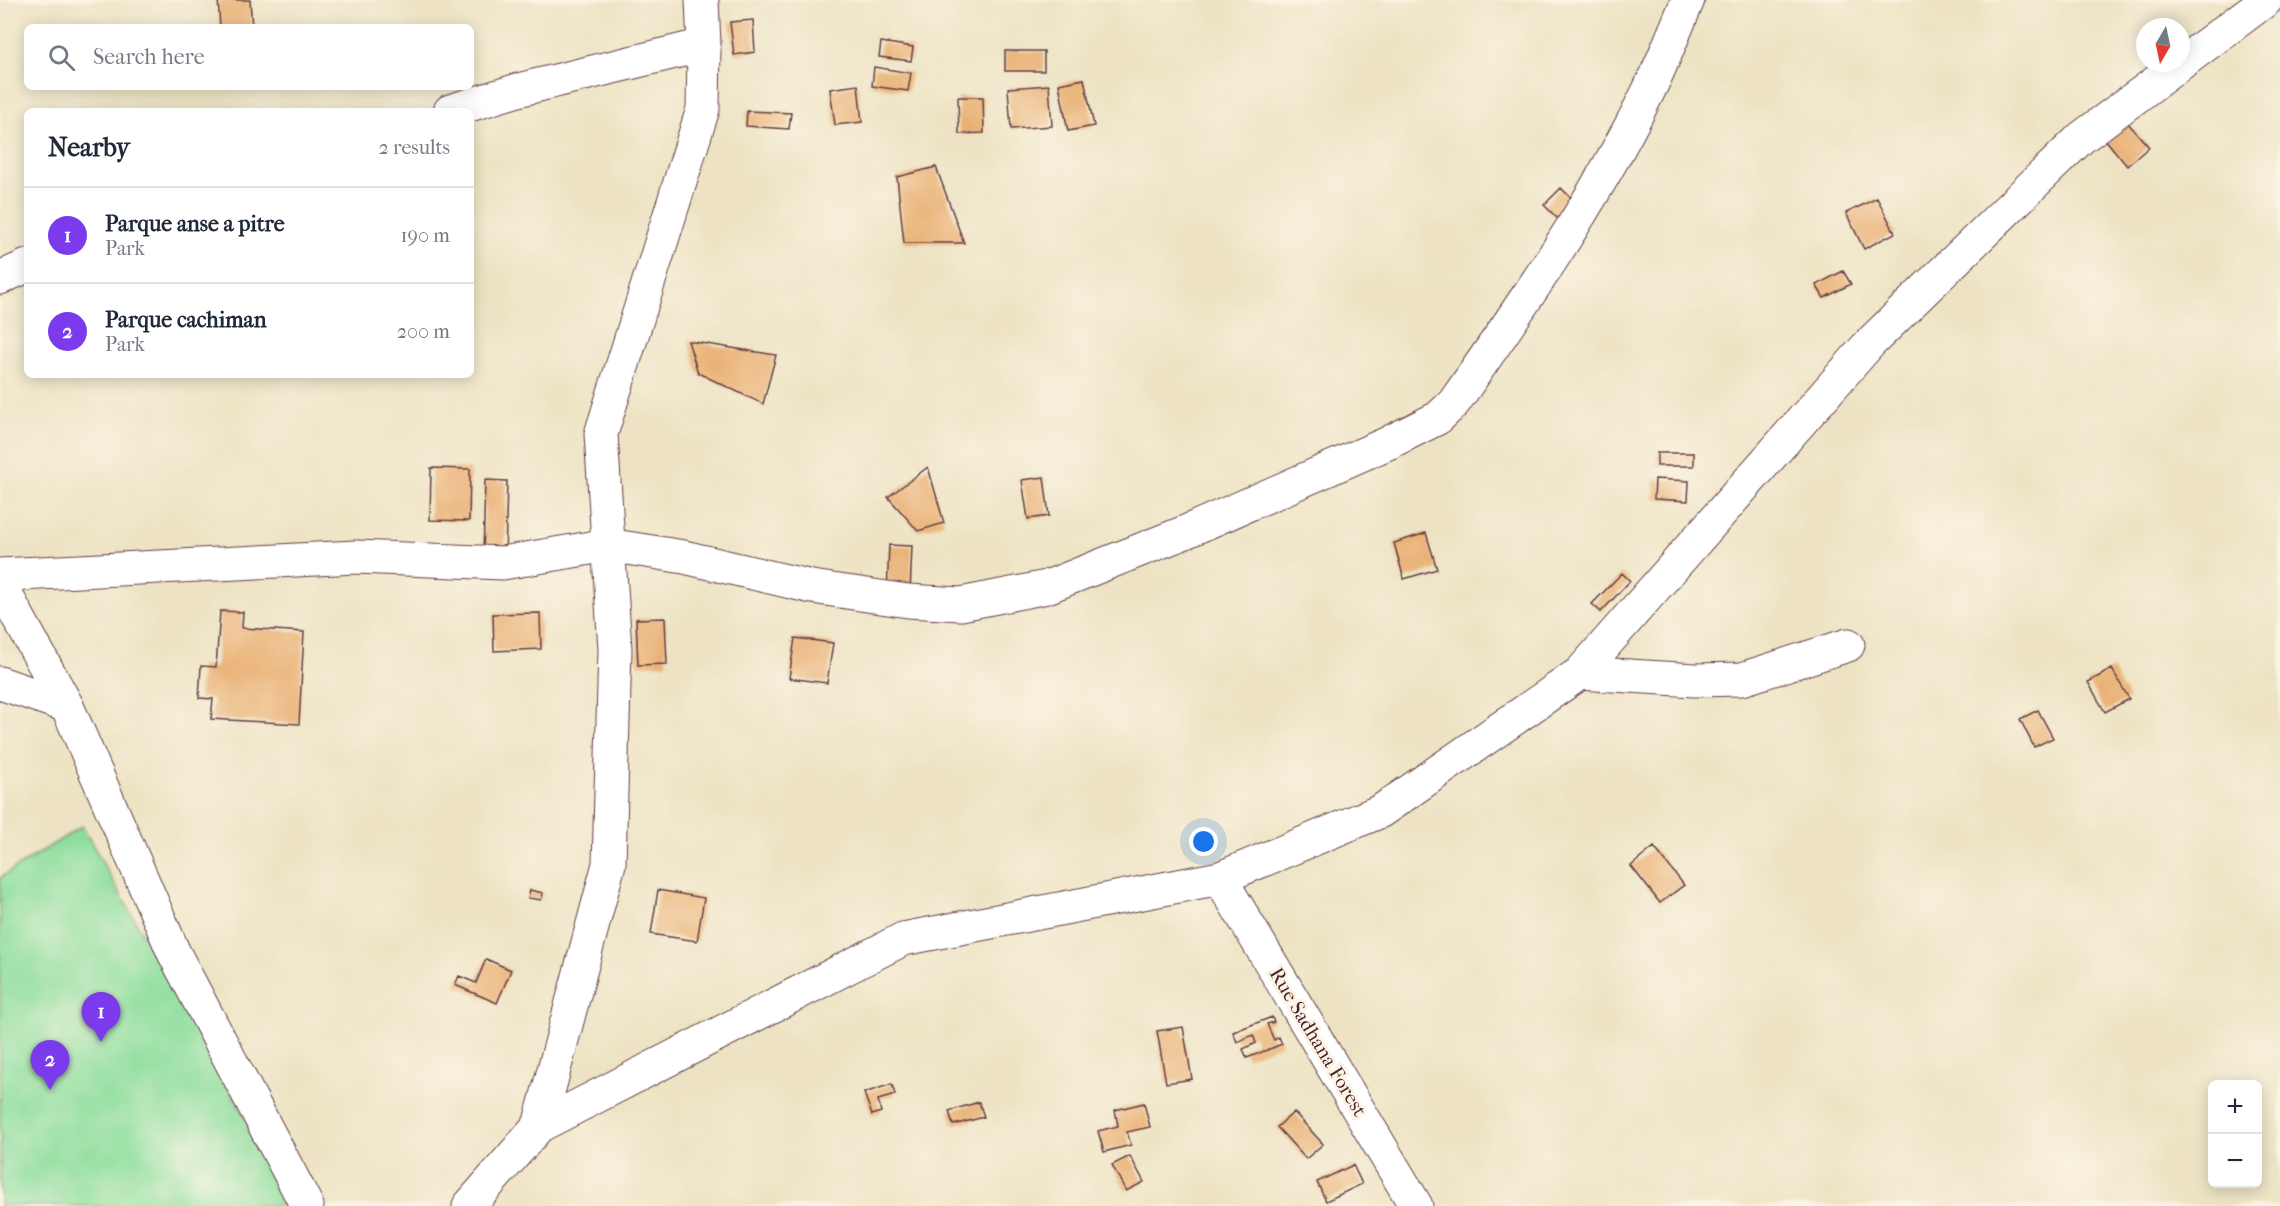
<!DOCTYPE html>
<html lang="en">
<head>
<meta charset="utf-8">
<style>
  body { margin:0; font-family:"IM FELL French Canon",serif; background:#f6f6f7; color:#1f2937 }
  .controls { position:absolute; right:18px; bottom:18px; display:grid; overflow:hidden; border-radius:9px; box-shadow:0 3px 15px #0003 }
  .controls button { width:54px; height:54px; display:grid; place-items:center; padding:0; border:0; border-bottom:2px solid #e0e1e3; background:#fff; color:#1f2937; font:30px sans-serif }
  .compass { position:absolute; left:2136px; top:18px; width:54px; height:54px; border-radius:50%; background:#fff; box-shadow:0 3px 15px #0003; rotate:189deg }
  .you { position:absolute; left:1204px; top:842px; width:21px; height:21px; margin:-15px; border:4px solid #fff; border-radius:50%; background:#1a73e8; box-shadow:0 0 0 9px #1a73e833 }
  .badge { display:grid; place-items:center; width:39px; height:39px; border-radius:50%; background:#7c3aed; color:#fff; font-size:20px; font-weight:700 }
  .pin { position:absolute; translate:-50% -50px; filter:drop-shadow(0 2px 3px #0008) }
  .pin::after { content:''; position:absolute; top:32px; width:21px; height:18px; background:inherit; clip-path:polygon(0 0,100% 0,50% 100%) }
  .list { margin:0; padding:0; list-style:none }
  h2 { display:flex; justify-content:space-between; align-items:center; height:78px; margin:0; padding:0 24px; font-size:26px }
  h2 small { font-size:20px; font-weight:400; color:#747a83 }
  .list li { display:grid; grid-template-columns:39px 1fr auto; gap:18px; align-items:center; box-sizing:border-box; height:96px; padding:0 24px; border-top:2px solid #e0e1e3 }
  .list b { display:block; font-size:22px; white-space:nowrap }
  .list p { margin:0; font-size:20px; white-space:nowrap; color:#747a83 }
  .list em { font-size:20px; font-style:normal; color:#747a83 }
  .icon { flex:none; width:33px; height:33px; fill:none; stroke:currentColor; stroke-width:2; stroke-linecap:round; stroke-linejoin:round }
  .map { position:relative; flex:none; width:2280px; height:1206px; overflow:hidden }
  .search { position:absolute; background:#fff; box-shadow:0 3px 15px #0003; left:24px; top:24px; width:450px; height:66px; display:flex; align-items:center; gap:15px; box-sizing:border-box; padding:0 21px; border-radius:9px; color:#747a83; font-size:22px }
  .panel { position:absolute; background:#fff; box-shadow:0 3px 15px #0003; left:24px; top:108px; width:450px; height:270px; border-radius:9px }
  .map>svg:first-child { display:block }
  .green { fill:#8dde9e; stroke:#6c7e64; stroke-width:1.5 }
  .building { fill:#e9b174 }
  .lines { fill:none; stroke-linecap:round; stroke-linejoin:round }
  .minor-casing { stroke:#623c42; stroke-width:35 }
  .minor { stroke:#fff; stroke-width:33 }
  .labels { text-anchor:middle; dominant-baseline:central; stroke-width:6; stroke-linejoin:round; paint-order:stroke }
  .street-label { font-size:20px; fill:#4a1f2b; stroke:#fcf5e5 }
</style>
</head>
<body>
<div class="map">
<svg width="2280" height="1206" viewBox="0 0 2280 1206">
  <rect width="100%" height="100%" fill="#fcf5e5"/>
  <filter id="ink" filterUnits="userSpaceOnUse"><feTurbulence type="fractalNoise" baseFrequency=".0167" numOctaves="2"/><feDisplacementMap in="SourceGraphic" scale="12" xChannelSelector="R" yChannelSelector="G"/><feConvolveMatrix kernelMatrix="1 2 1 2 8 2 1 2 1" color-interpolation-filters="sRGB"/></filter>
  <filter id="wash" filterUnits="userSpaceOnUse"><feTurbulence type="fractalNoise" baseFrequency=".008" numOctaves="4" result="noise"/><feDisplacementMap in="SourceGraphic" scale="24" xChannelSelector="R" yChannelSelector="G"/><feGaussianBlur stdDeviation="1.35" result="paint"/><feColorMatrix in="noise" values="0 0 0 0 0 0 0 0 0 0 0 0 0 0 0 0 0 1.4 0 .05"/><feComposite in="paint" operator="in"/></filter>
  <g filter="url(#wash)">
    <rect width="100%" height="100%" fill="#ede3c4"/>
    <path class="green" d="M82,826l213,380h-295v-328z"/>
    <g id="blocks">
      <path class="building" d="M218,0h32l2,27h-32z
        M753,20l2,32 -21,3 -4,-33z
        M881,42l32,5 -2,14 -32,-4z
        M1005,51h39v20h-39z
        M874,67l37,6 -3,18 -36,-5z
        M1084,79l10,47 -26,5 -9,-47z
        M858,85l4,37 -27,3 -5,-36z
        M1049,85l3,41 -41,3 -3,-41z
        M958,97h25l1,36 -25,1z
        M747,111l44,2 -2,16 -43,-3z
        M2126,121l23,26 -22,19 -22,-27z
        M936,167l28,76h-60l-7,-66z
        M1561,188l14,14 -17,17 -14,-14z
        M1877,198l18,35 -31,16 -18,-36z
        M1843,271l8,13 -27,14 -8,-13z
        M688,341l88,14 -13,49 -65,-31z
        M1657,453h37v13h-37z
        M928,467l16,56 -26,8 -30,-34z
        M431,468l39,1 -1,52 -39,-1z
        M1044,477l5,39 -21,3 -6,-39z
        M1655,479l34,2 -1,20 -34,-2z
        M485,480l22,1 -2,78 -22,-1z
        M1426,533l11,36 -33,10 -10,-36z
        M889,545l23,1 -2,48 -23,-1z
        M1622,573l8,8 -29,31 -9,-8z
        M220,611l23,1 -1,16 62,4 -5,92 -88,-5 2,-20 -14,-1 2,-32 15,1z
        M540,613l1,36 -47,2 -1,-37z
        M665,618l2,46 -29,1 -2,-46z
        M795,638l38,5 -6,40 -38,-5z
        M2112,669l17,30 -24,13 -17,-30z
        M2038,710l15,28 -19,9 -14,-28z
        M1654,847l30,38 -24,18 -29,-37z
        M530,890l13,3 -2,7 -13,-2z
        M658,890l46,8 -7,43 -46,-7z
        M486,959l25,11 -14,33 -42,-18 4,-9 17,7z
        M1272,1017l2,5 -7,2 7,16 5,-3 3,7 -35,14 -4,-9 13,-6 -3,-8 -16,7 -4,-10z
        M1183,1027l9,52 -26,4 -9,-52z
        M892,1084l3,11 -17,5 3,12 -9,3 -8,-22z
        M979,1102l5,15 -31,8 -4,-14z
        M1144,1103l6,24 -23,5 4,13 -27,7 -6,-21 20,-5 -3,-16z
        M1294,1112l29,32 -17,15 -29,-32z
        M1130,1156l14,26 -18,9 -14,-26z
        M1353,1165l9,19 -36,17 -9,-19z"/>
    </g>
  </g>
  <g filter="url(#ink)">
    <use href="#blocks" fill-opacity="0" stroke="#623c42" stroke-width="1.5"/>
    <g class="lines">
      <defs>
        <path id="minor" d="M450,111l68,-21 186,-45
          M0,278l27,-12
          M0,575l356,-18 147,6 105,-18 76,12 128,30 96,14 53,3 86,-17 136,-54 205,-90 50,-25 15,-14c69,-98 139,-199 193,-308 16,-31 28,-64 42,-96
          M0,584l67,122 107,247 133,253
          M1580,673l115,7 47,-1 106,-34
          M0,683l67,23
          M1220,878l196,328
          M539,1126l364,-187 317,-61 161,-67 199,-138 290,-330 211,-205 185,-138
          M469,1206l70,-80 70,-262 6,-215 -14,-215 102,-325 1,-64 -2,-45"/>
      </defs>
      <use href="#minor" class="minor-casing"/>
      <use href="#minor" class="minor"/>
    </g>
  </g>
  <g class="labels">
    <g class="street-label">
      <text transform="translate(1318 1042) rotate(59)">Rue Sadhana Forest</text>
    </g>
  </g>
</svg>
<div class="controls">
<button>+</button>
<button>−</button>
</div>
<svg class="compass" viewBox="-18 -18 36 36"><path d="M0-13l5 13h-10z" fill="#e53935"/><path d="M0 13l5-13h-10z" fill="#747a83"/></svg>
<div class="you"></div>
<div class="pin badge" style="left:101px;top:1042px">1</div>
<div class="pin badge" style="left:50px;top:1090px">2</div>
<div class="search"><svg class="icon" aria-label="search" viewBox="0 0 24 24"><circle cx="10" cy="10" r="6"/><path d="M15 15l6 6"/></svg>Search here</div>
<section class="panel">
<h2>Nearby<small>2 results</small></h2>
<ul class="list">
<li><span class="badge">1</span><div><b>Parque anse a pitre</b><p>Park</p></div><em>190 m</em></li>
<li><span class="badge">2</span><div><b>Parque cachiman</b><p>Park</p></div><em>200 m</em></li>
</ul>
</section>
</div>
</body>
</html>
